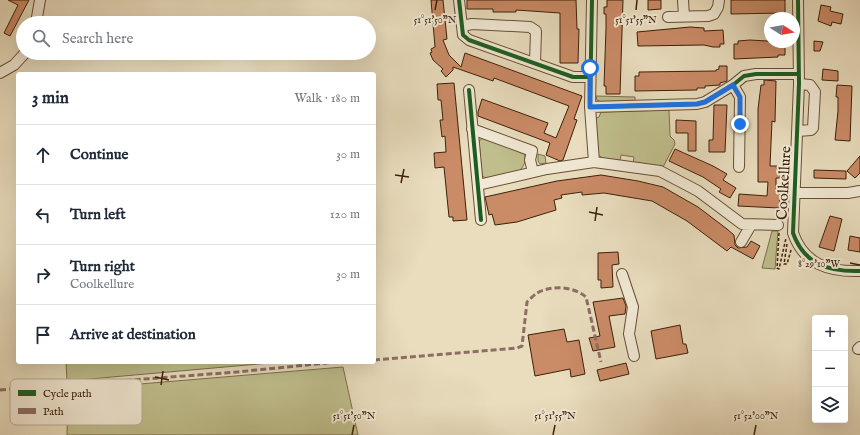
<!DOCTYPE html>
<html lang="en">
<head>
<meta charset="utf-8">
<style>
  body { margin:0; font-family:"IM FELL English",serif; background:#f6f6f7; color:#1f2937 }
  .controls { position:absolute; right:12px; bottom:12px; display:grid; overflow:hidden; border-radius:4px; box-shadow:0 4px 16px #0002 }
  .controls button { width:36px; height:36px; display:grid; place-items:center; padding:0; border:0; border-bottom:1px solid #e0e1e3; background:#fff; color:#1f2937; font:20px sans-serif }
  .compass { position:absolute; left:764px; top:12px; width:36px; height:36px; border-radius:50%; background:#fff; box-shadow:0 4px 16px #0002; rotate:101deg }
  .stop { position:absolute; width:12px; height:12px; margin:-9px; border:3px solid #1a73e8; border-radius:50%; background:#fff }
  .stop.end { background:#1a73e8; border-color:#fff; box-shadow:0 1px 4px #0008 }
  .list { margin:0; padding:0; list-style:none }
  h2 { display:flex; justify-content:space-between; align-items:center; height:52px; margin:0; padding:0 16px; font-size:17px }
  h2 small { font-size:13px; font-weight:400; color:#747a83 }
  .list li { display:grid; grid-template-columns:26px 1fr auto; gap:12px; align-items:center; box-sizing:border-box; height:60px; padding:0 16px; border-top:1px solid #e0e1e3 }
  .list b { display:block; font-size:15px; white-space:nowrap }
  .list p { margin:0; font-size:13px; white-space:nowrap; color:#747a83 }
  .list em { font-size:13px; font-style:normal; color:#747a83 }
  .icon { flex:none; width:22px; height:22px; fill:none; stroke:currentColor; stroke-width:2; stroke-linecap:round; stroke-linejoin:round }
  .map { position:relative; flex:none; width:860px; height:435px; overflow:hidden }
  .search { position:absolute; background:#fff; box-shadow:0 4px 16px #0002; left:16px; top:16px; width:360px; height:44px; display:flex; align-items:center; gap:10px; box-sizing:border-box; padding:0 14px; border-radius:22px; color:#747a83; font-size:15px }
  .panel { position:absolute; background:#fff; box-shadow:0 4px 16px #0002; left:16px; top:72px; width:360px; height:292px; border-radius:4px }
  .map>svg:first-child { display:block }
  .green { fill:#bfbe8c; stroke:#7e6f4a }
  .building { fill:#ca8b67; stroke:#3d2008 }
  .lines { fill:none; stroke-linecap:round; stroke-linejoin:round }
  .minor-casing { stroke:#684f36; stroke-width:12 }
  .path { stroke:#3d2008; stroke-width:1.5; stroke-dasharray:3 2; stroke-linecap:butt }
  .minor { stroke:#f1e9d5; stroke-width:10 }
  .quiet { stroke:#8d6e63; stroke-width:3; stroke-dasharray:6 3; stroke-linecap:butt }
  .cycleway-casing { stroke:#f1e9d5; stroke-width:6 }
  .cycleway { stroke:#1b5e20; stroke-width:4 }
  .route { stroke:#1a73e8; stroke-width:5 }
  .ticks { fill:none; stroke:#3d2008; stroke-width:1.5 }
  .labels { text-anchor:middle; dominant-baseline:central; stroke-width:4; stroke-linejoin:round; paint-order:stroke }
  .street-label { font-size:15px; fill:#3d2008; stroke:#f1e9d5 }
  .key { fill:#f1e9d5; stroke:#bbad98; stroke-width:1 }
  .key-label { font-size:11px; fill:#3d2008 }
  .ticks-label { font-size:10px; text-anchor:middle; fill:#3d2008; stroke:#f1e9d5; stroke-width:4; stroke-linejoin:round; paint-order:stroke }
</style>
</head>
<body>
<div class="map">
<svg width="860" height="435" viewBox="0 0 860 435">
  <rect width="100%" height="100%" fill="#e9ddbe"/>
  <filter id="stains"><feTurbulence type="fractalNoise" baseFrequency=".005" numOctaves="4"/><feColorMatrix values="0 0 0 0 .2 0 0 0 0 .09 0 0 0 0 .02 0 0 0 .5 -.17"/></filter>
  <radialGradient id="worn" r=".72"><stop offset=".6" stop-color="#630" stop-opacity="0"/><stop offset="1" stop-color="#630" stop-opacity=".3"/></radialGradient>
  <path class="green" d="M596,96l39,1v4l-34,1 -4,-2z
    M669,110l1,26 4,4 1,4 -13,25 -29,-6 1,-6 -13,-2 -1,6 -16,-2 -7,-5 -3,-35 5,-2 2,-5z
    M483,138l41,15c3,7 0,14 -6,19l-30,7 -6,-3 -3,-35z
    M538,154l7,2 1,7 -6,1 -2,-3z
    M772,231h6l-3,38 -13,-1z
    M66,362h215l-214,19z
    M343,367l15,68h-291l1,-45z"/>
  <path class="building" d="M8,0h21l-19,36 -6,-3 14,-28z
    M431,0h12l4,39 -4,1 6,15 12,12 4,-14 117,43 -8,23 3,1 -14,40 -3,1 -14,-6 4,-12 -72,-27v-4l4,-13 66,24 -4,10 12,5 13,-32 -75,-28 -1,3 -40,-14v3l-7,7 -5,-6 2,-2 -10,-9 -3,-7 2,-1 -1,-3 4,-2z
    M467,0h109l1,29h2l-1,34h-18v-50l-44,-3v2h-23v-3h-26z
    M607,0h16l-3,94h-14v-8h-2l2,-58v-14h-2v-7h3z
    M648,0h13v9l-13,1z
    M731,0h54v13l-54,1z
    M821,5l10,2 -1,4 13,3 -2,10 -9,-2 -1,4 -13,-5z
    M690,27l14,1v3l19,-1 1,14h-4v3h-7l-9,-2 -66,1 -1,-14z
    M750,40l35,2v13h-7v2l-44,2v-15h4v-3z
    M814,41l9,1 -3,9h-6z
    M719,66h8v15l-7,2v2l-15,1v2h-8v2l-62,1v-15h4v-4l77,-1v-1l3,-1z
    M823,69l15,2v10l-16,-1z
    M764,80l12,1 -1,41 -3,-1 -2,45h7l-1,2 4,1v9h-4v14l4,1 -1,15 -41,-2 1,-12 28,2 1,-14h-10v-73l3,-24h3z
    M454,83l13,137 -14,1v-4h-4l-5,-50 -9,1 -1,-15 12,-1 -1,-16 -3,1 -2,-17h3l-2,-20h-3l-1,-16z
    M837,85l15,1 -2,55 -15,-1 3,-29v-14h-2z
    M714,105h13l-2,47h-16v-12h4z
    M676,120l20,1v30h-8v-18h-12z
    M675,149l38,17 14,8 -4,6 13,8 -6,10 -11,-6 2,-3 -18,-12 -34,-16z
    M860,156v17l-5,5 -8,-7z
    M814,170l32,1v8l-32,-1z
    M601,175l37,6 25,6 35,20 29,22 7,6 1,10 3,3 9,-1 4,-6 9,5 -7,13 -22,-12 -4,4 -40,-30 -35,-20 -48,-8 -22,2v-3l-21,3 1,3 -8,2 2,10 -39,12 -22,3 -3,-11 -3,1 -4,-18 72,-16z
    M830,216l12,3 -8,32 -15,-4z
    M850,236l10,2v14l-12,-2z
    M618,252l1,12 -7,1 1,22 -12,1v-8h-3v-27z
    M623,298l3,8 -1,8 -16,2 6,31 -22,4 -4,-13 11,-2 -7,-34z
    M680,325l3,19h3l2,9 -32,6 -5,-28z
    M564,329l3,13 12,-2 6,34 -14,3 -1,-8 -35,7 -7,-41z
    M626,363l3,11 -29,7 -3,-11z"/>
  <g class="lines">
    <defs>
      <path id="minor" d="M459,0l4,35 6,5 104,37h17
        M592,0l-2,107 107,-3 8,-2 28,-17 11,-9 12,-2h43
        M683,0l1,16
        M798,0l1,84 -6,149c11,31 35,39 67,38
        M668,17l40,-1 6,-2 4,-7 1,-7
        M36,23l4,-23
        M462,26l10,-2 58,3 6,4 -1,32
        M0,73l14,-8 11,-12
        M733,85l7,12 -1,70
        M469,90l12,130
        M590,107l4,55 66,9 38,20 44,33 36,1
        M472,129l60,22 -2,9 3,12
        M798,131l13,-1 2,-2 2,-36 -5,-7 -11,-1
        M478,185l69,-16 47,-7
        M795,193h53l12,-2
        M741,242l10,-17
        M622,274l11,33 -4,27 5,22
        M858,349l2,-2"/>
    </defs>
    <use href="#minor" class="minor-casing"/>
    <path class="path" d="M779,233l-2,35 2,1 7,-31
      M787,244l-3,20h3l4,-14"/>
    <use href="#minor" class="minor"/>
    <path class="quiet" d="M374,360l143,-12 5,-2 5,-44c3,-3 7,-7 10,-9 15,-8 36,-7 49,4l15,65
      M0,390l237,-18 100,-10"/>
    <defs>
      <path id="cycleway" d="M459,0l4,35 6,5 104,37h17
        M592,0l-2,107 107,-3 8,-2 28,-17 11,-9 12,-2h43
        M798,0l1,84 -6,149c11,31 35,39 67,38
        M469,90l12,130"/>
    </defs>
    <use href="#cycleway" class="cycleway-casing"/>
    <use href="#cycleway" class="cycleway"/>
  </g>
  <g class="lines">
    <path class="route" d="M590,68v39l107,-3 8,-2 28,-17 7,12v27"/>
  </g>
  <path class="ticks" d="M435,10l2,-10M636,10l1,-10M395,175l14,2M401,183l3,-14M589,212l14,3M595,221l2,-14M850,263l10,2M155,377l14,3M161,385l2,-14M352,435l2,-10M553,435l2,-10M754,435l2,-10"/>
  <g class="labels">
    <g class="street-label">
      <text transform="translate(784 183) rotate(-87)">Coolkellure</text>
    </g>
  </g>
  <rect x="10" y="379" width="132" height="46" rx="6" class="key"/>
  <rect x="18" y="390" width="18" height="6" fill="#1b5e20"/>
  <rect x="18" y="408" width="18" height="6" fill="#8d6e63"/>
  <g class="key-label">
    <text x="43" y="397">Cycle path</text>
    <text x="43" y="415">Path</text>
  </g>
  <g class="ticks-label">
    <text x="435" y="23">51°51'50"N</text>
    <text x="636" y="23">51°51'55"N</text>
    <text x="819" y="267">8°29'10"W</text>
    <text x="354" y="419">51°51'50"N</text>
    <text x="555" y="419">51°51'55"N</text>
    <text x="756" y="419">51°52'00"N</text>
  </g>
  <rect width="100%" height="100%" filter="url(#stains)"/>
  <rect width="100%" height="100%" fill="url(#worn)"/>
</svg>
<div class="controls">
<button>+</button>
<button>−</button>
<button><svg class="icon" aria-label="layers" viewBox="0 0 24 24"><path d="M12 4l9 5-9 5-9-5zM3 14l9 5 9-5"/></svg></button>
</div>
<svg class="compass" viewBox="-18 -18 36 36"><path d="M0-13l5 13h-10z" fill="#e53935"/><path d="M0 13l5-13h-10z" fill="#747a83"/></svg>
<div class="stop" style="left:590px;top:68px"></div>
<div class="stop end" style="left:740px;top:124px"></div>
<div class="search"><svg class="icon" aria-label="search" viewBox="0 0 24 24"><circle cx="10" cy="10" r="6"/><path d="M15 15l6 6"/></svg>Search here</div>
<section class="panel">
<h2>3 min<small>Walk · 180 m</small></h2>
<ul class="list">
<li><svg class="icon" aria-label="ahead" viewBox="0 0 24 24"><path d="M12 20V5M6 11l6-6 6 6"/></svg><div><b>Continue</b></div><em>30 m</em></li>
<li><svg class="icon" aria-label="left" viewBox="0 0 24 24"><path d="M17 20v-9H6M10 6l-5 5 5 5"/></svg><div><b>Turn left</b></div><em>120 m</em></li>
<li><svg class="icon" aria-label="right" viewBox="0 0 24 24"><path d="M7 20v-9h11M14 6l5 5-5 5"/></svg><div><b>Turn right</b><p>Coolkellure</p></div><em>30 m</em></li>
<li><svg class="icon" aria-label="arrive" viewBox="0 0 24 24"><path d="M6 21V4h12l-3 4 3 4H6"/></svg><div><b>Arrive at destination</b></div></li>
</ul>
</section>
</div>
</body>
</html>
